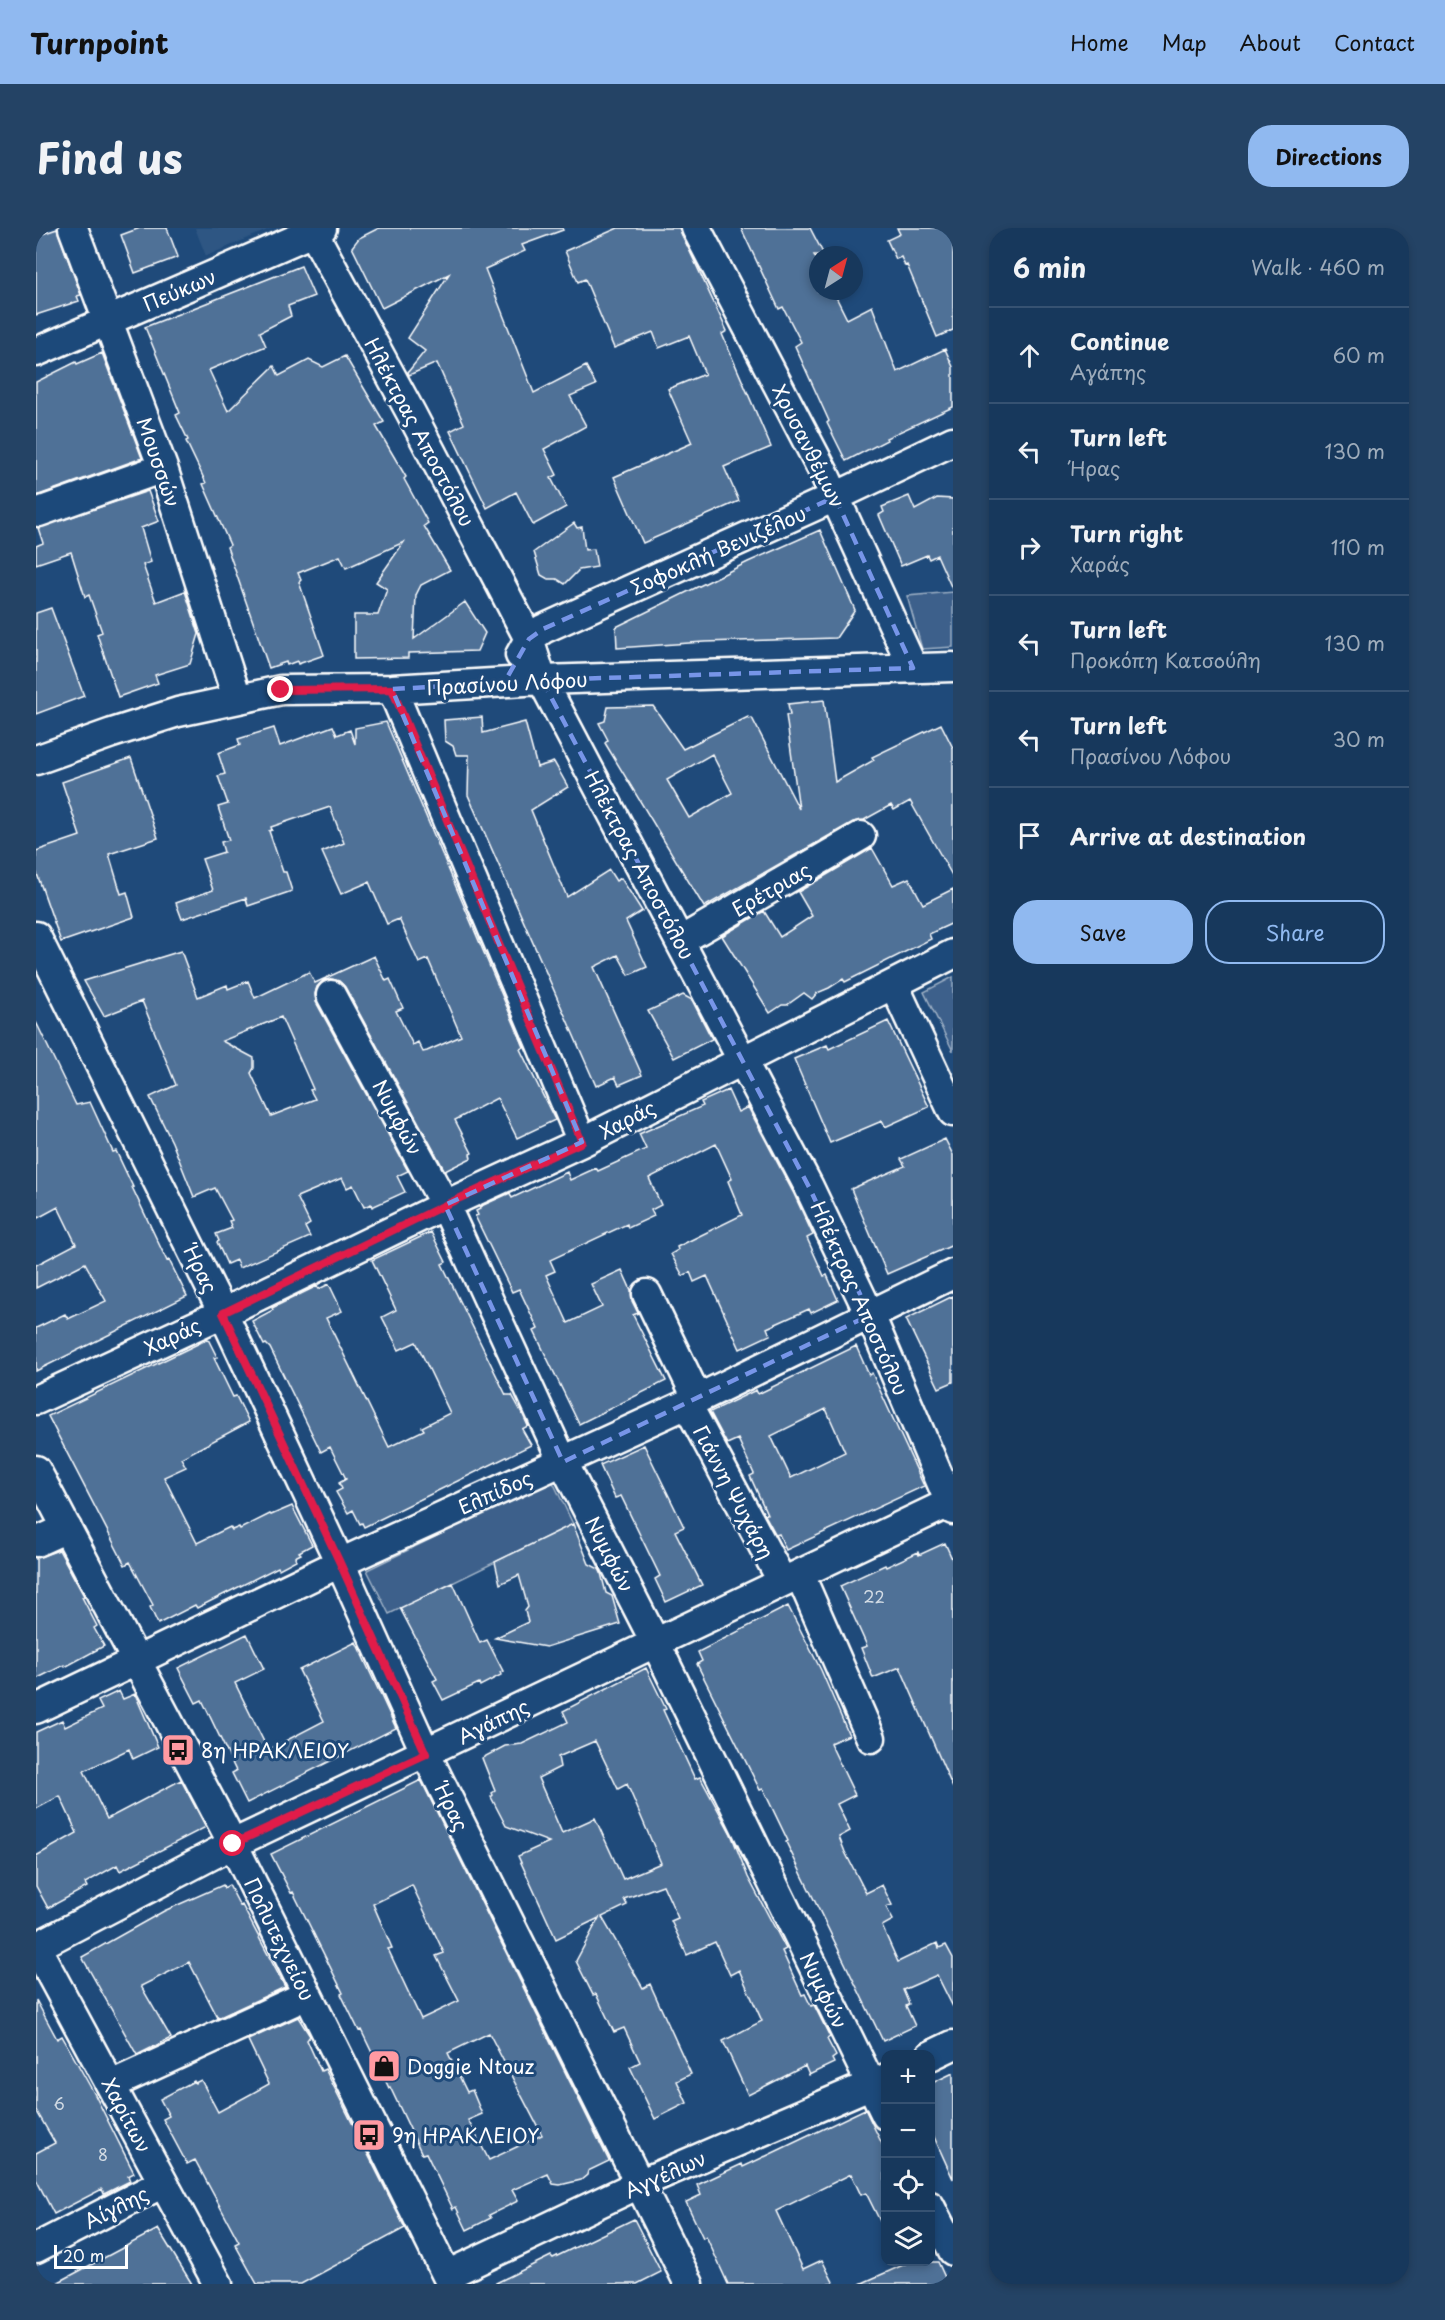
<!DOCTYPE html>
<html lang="en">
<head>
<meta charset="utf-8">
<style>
  body { margin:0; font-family:"Playpen Sans",sans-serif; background:#244365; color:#f1f3f6 }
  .controls { position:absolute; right:18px; bottom:18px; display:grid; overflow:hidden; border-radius:12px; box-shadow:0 3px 9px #0003 }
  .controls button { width:54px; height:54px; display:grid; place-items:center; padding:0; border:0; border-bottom:2px solid #365272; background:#17385c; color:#f1f3f6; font:30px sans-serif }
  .compass { position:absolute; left:773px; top:18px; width:54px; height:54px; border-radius:50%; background:#17385c; box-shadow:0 3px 9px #0003; rotate:36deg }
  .scale { position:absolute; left:18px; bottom:15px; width:74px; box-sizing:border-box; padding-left:6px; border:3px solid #fff; border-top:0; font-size:16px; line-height:21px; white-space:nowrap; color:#fff; -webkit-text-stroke:4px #1f4a7a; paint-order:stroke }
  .stop { position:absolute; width:18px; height:18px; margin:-14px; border:4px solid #e11d48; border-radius:50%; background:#fff }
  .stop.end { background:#e11d48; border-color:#fff; box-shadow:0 2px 6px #0008 }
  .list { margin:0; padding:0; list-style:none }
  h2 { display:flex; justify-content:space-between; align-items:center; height:78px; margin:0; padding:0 24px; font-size:26px }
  h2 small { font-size:20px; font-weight:400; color:#9eacbb }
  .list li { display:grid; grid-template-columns:39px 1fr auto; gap:18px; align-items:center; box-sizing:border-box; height:96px; padding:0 24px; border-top:2px solid #365272 }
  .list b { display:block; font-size:22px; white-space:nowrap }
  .list p { margin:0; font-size:20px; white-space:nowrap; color:#9eacbb }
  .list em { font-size:20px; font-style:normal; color:#9eacbb }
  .actions { display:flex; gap:12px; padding:18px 24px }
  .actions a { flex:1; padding:14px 0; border:2px solid #90b9f0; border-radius:24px; text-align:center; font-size:21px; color:#90b9f0 }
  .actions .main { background:#90b9f0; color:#111 }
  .icon { flex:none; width:33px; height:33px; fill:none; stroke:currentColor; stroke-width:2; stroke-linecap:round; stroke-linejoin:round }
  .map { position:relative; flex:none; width:917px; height:2056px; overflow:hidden; border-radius:24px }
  header { display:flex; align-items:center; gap:36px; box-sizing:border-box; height:84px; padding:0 30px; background:#90b9f0; color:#111 }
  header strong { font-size:28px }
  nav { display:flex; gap:33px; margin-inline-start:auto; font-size:21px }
  .intro { display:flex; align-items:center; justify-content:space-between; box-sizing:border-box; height:144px; padding:0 36px }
  h1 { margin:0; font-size:42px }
  .button { padding:15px 27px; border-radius:24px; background:#90b9f0; color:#111; font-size:21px; font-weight:700 }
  main { display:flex; gap:36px; padding:0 36px }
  aside { flex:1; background:#17385c; border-radius:24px; box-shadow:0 3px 9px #0003 }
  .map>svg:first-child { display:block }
  .built { fill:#2e5683 }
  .green { fill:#3c618b; stroke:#9eb0c5; stroke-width:1.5 }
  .building { fill:#507197; stroke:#fff; stroke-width:1.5; fill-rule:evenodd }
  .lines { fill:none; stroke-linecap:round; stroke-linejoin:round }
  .minor-casing { stroke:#fff; stroke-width:33 }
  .minor { stroke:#1f4a7a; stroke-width:28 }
  .route { stroke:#e11d48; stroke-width:8 }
  .marked { fill:none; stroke:#7795e8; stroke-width:4.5; stroke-dasharray:12 8; stroke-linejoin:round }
  .labels { text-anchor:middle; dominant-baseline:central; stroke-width:6; stroke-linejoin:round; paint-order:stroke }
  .number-label { font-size:16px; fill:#d3dce5 }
  .street-label { font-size:20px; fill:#fff; stroke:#1f4a7a }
  .poi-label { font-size:20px; fill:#fff; stroke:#1f4a7a; text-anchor:start }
</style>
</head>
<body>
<header>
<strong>Turnpoint</strong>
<nav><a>Home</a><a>Map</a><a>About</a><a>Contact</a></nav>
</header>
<div class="intro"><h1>Find us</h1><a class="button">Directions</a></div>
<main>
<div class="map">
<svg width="917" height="2056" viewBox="0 0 917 2056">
  <rect width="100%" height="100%" fill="#1f4a7a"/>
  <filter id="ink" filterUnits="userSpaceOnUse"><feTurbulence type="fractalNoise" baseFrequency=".0167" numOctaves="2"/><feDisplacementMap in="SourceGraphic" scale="12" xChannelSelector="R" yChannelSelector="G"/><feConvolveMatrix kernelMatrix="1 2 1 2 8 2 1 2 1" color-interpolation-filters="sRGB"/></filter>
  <g filter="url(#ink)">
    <path class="built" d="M159,0h77l-66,28z"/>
    <path class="green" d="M917,364v55l-31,2 -15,-53z
      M917,749v74l-29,-59z
      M516,1252l21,44 -184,90 -22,-44z"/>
    <path class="building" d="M104,0h27l11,29 -43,16 -14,-38z
      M343,0h183l1,2 -41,15 3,6 -40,18 49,124 52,-27 10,19 -26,11 16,30 -42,23 13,26 -6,3 15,29 -33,18 -17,-33 -29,16 -37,-77 14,-7 -27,-61 -28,12 -1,-3 17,-21 -17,-13 41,-64 -67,34 -30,-61 7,-9z
      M582,0h61l48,103 -5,3 49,113 -47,20 15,34 -96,42 -29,-66 78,-34 -24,-54 37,-15 -16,-38 -30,12 -6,-16 -39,16 -29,-69 -7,3 -13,-31z
      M705,0h69l14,27h-10l4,7v29h15l14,28 25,-13 25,66 48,-23 8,18v40l-67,31 1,2 -41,21 -19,-38 2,-2 -34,-75 6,-4 -18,-35 -4,2z
      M861,0h56v102l-16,7 -30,-72 -2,1 -4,-9 -5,2 -9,-19 13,-6z
      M21,1l24,66 -4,1 2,5 -43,14v-79z
      M265,38l13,30 -26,10 3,10 -31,16 6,14 -57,24 19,41 46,-45 5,10 30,-16 14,7 22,-11 39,66 -8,4 30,51 -2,2 24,44 -4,3 26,44 -29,15 -5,10 -2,44 51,-37 20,31 -8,18 -69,2v5l-54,1v-44h24l9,-26 -11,-7 28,-40 -58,26 -6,-12 -42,17 3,7 -2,2 25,73 -26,9 -1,-3 -10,4 -1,-3 -17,6 -42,-121 3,-2 -27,-61 3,-1 -20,-42 2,-1 -12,-25 4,-2 -35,-86z
      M66,125l40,105 -106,38v-114l40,-20 1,2z
      M112,263l11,30 -18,7 10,34 -8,3 13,37 29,-11 14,43 -9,30 -35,11 3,8 -40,14 -21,-63 5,-2 -13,-37 -4,2 -14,-45 -35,12v-18l7,-3 -5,-15z
      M873,268l6,14 22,-12 16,1v92l-16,-36 -8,4 -2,-4 -26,11 -22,-51 5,-3 -2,-5z
      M538,295l3,5 5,-1 3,23 9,-1 3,18 -18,3 -14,14 -8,-5h-9l-7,-4 -7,-23z
      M784,302l35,80 -19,28 -132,4 -87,6 -1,-21 132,-65z
      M15,380l33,88 -48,18v-101z
      M788,472l11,82 39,-22 -2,-3 69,-33 12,24v129l-43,-76 -16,9 -3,-5 -27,15 -11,2 -149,85 -99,-164 3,-3 -9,-17 6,-2 3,-14 45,-1 30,43 65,-32 1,2 3,-1 47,91 -13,-94h4l-2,-11zM676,526l20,39 -43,25 -22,-38z
      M446,489l1,16 42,-11 12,45 17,-5 14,25 -37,23 36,87 42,-27 7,11 5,-3 21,33 -16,10 21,46 -18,8 -11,-20 -24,12 48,108 -23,10 -4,-8 -19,9 -128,-291 1,-40h-13l-3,-9 -8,-5 -1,-21z
      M350,494l138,325 -4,2 35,71 -38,18 -20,-40 -42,22 17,33 -2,1 1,4 -26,13 -100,-184 -6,-6 -7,-2 -8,1 -7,7 -2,7 1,8 92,169 -11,5 8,16 -33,15 -1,-3 -7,3 -11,-22 -6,3 -5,-10 -45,19 13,27 -5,3 5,10 -71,31 -3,-8 -9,4 -10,-22 2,-1 -3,-7 16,-6 -3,-7 3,-1 -17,-32 -21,9 -22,-55 -22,-45 26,-12 -34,-84 -38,15 -20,-35 97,-30 17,46 29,-12 1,4 20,-8 7,17 54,-26 6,11 59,-27 12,25 4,-2 13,29 -7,3 17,34 5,-3 5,10 4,-1 34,-15 -33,-77 -9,4 -20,-44 -12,5 -18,-42 -28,12 -19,-42 22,-9 -14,-36 -59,20 1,3 -3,1 14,41h3l6,19 -44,15 -2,-8 -64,21 -6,-16 37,-13 -11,-31 22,-7 -3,-10 8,-2 -11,-33 10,-3 -10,-28 7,-2 -7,-21 22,-8 -2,-6 36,-11 6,18 53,-20 4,9 13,-5 5,14v-16zM245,789l32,72 -3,1 5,9 -44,17 -20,-43 3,-5v-10l-32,-17z
      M95,530l27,80 -49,16 12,40 6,-2 7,25 -73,25 -25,-71v-20l44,-15 -18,-54z
      M836,620l21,37 16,-7 14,26 30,-15v34l-24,11 2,5 -86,43 -2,-3 -14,9 -12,5 -5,6 -8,-6 -17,12h-5l-12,8 -48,-77 42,-25 16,26 32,-21 -14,-24z
      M647,767l9,5 20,39 -38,19 -26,-47z
      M852,793l41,86 -44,20 -3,-6 -52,22 -36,-84 33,-14 2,4z
      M0,794l40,83 14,-3 23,50 3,-1 17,36h-1l35,74 2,-1 18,36 -151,75v-43l29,-14 3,5 38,-18 -21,-38 -49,25v-23l40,-21 -18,-37 -22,12z
      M692,862l10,22 10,-5 46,87 19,41 -6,3 17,38 3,-1 11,25 -27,13 -2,-4 -42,19 3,7 -30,14 -33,-73 -13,6 -4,-10 -7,4 -12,-22 7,-4 -1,-3 65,-32 -14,-34 4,-2 -16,-35 -67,34 12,27 -10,5 3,6 -26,12 -1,-4 -77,36 5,11 -9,4 22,48 34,-16 -11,-23 31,-14 9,20 1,11 6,12 -5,2 33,66 -87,43 -45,-93 4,-2 -19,-40 -7,3 -37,-76 3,-1 -2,-4 4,-2 -1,-2 31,-14 2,5 55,-26 3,8 26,-12 2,3 48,-22 -7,-15 64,-28 -2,-4z
      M909,911l8,16v90l-66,29 -36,-85 54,-23 -4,-7z
      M395,1004l15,30 -4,2 64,131h6l11,20 5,11 -6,3 9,16 -167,82 -2,-4 -2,1 -7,-14 -5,3 -12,-21 6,-3 -3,-6 7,-4 -16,-32 -9,5 -51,-104 -4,-4 -2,1 -12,-24 21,-11 -1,-2 45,-22 2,3 10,-5 13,27 -16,7 63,129 35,-17 -2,-3 28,-14 -34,-71 -17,8 -17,-33 14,-7 -24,-50z
      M917,1068v86l-14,6 -33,-69z
      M172,1111l9,18 -3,1 19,39 3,-1 13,26 -68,36 5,9 -22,10 33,66 33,-16 2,3 7,-3 1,2 30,-15 1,1 21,-9 20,39 -13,7 2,2 -6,3 1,3 -17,9 -1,-2 -81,41 -2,-3 -37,19 -8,-17 3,-2 -23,-43 -5,3 -77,-149z
      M820,1118l13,29 3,-2 52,113 -138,64 -7,-16 -3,1 -11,-20 2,-1 -17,-38 4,-2 -16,-35 -11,5 -17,-32 46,-22 2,4zM790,1181l19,43 -54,26 -20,-42z
      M608,1217l40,82 -9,4 27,54 -36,17 -11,-23 5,-3 -39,-80 -6,2 -15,-33z
      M537,1296l16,40 10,5 2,4 5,20 6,3 8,28 -74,23 -51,-9 33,-16 -3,-11 3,-4 -9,-32 -19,9 -5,-22z
      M909,1315l8,18v227l-53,-121 -27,11 -12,-30 6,-2 -27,-60 45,-21 1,2 32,-15 1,3z
      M23,1322l25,46 -2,1 15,29 -3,2 10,18 -39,21 -1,-2 -28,14v-121z
      M417,1355l27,60 7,-3 16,31 -3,1 1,3 -21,11 -1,-3 -36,17 -10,-19 4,-2 -37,-71z
      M752,1378l33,64 28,65 -19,8 25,52 -18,9 13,27 -11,6 6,15 21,41 16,-8 10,20 -6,2 7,13 -11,6 16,36 39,-19 2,5 7,-3 7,13v49l-16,-32 -34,15 6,14 -3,2 9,20 -32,15 -97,-199 2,-1 -25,-52 -3,1 -63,-126 5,-3 -4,-9z
      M211,1406l17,35 -29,14 33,67 56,-29 -25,-51 57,-28 40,86 -149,75 -15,-30 4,-2 -34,-71 -6,3 -18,-35z
      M610,1440l20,41 -3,1 32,69 5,-2 31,57 17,43 38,72 -4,2 20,44 3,-1 6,12 3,-1 16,32 -3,2 9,17 -4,3 2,4 -25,12 -4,-9 -57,29 -25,-54 39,-20 -23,-51 -9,5 -15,-33 -28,13 -16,-34 7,-3 -15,-33 -39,14 3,6 -25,12 41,71 7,-4 41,90 -14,7 10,22 -32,16 -25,-52 10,-5 -16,-34 -10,4 -18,-38 -3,1 -17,-34 23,-43 -43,21 -38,-83 31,-14 -43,-16 -15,-29 2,-2 -1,-2 3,-2 -13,-33 23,-12 17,-2 46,-22 -5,-11zM559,1513l23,48 9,-5 34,79 -38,16 -28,-61 -33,15 -24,-55 22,-11 -2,-10z
      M83,1463l4,8 12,-5 23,53 -25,12 -4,-10 -45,22 23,48 74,-39 25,47 -86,44 -3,-6 -32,18 2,4 -39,21 -12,-22v-30l41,-23 -17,-37 -24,13v-77l26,-12 3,7 37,-18 -4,-8z
      M385,1552l188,381 -21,10 -1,4 -6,5 -21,5 -7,-1 -5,-10 -36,16 6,11 -29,14 2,3 -24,12 -11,-23 -3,2 -27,-56 -4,1 -32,-67 -1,1 -28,-58 -2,1 -18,-37 2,-1 -50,-101 -2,1 -20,-39zM376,1657l32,68 -8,3 23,45 -38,18 -33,-70 4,-1 -19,-44zM453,1805l53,102 -53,25 -21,-40 14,-6 -10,-24 -5,2 -19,-39z
      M187,1657l1,3 5,-3 11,21 2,-1 43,82 -67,31 -29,-56 -48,24 30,52 -34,17 -55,-98 82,-46z
      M0,1772l21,39 5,-3 33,59 39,78 -6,3 2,5 -26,13 -2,-5 -48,25 -18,-35v-26l19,-10 -19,-33z
      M262,1789l12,19 -3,4 14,31 4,-2 80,159 -104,56h-44l-22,-40 4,-2 -44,-82 -8,4 -24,-45 6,-3 -9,-17 34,-18 1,2 6,-3 17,32 51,-28 -21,-44z
      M917,1845v106l-23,-51v-44z
      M829,1881l20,41v81l-19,-38 -5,2 -10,-21 -75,37 27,58 19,-9 12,24h-106l-22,-48 -3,2 -17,-36 15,-7 -4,-10 45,-21 1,3z
      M598,1991l27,53 -24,12h-143l57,-28 2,2z
      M122,2001l34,55h-137z
      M874,2034h28l10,22h-88z"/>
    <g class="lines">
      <defs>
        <path id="minor" d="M37,0l90,240 74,230
          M275,0l100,185 118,226 13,41 267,507 61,128 83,195
          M660,0l128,245 89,195
          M0,124l286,-124
          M3,284l124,-44
          M484,427l9,-16 14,-10 292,-132 118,-56
          M356,461l190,453
          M0,532l76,-27 66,-21 103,-22 111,-1 150,-9 411,-13
          M0,708l187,377 117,250 86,191 263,530
          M644,713l181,-105
          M858,757l59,127
          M295,767l114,210 118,257 92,180 231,473
          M611,1066l50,104
          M0,1172l187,-87 222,-108 137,-63 371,-188
          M651,1176l95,177
          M0,1242l197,374 218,440
          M0,1314l31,-14
          M764,1347l71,163
          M0,1481l304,-146 347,-159 266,-130
          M0,1719l197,-103 720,-343
          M0,1719l182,337
          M894,1828l23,-11
          M75,1857l196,-90
          M894,1978l23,45
          M0,2020l127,-65
          M411,2047l192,-91 247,-106"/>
      </defs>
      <use href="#minor" class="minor-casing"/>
      <use href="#minor" class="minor"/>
    </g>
  </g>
  <g class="lines" filter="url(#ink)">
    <path class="route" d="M197,1616l193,-90 -86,-191 -117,-250 222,-108 137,-63 -190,-453 -111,1"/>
  </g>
  <path class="marked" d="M799,269l78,171 -371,12 267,507 61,128 -307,147 -118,-257 137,-63 -190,-453 112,-6 25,-44 14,-10z"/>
  <defs>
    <symbol id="bus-square" viewBox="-11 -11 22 22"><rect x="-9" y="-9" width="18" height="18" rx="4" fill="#ff9aa2" stroke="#1f4a7a"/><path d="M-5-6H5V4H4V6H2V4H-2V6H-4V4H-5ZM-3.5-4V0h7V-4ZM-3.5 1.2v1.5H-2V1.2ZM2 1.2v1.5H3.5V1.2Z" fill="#111"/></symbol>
    <symbol id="shop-square" viewBox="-11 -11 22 22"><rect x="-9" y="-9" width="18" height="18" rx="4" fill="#ff9aa2" stroke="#1f4a7a"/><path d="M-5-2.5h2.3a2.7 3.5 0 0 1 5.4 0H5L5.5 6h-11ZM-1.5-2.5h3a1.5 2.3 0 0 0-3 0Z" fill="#111"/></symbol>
  </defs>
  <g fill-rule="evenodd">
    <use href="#bus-square" x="123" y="1503" width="38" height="38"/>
    <use href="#shop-square" x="329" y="1819" width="38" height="38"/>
    <use href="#bus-square" x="314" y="1888" width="38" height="38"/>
  </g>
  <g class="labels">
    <g class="number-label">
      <text x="838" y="1368">22</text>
      <text x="23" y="1875">6</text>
      <text x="67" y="1926">8</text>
    </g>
    <g class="street-label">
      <text transform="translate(143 62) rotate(-23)">Πεύκων</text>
      <text transform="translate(384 204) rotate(62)">Ηλέκτρας Αποστόλου</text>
      <text transform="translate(773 218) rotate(63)">Χρυσανθέμων</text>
      <text transform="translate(123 234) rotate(71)">Μουσσών</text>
      <text transform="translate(682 322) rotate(-24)">Σοφοκλή Βενιζέλου</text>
      <text transform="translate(471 455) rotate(-3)">Πρασίνου Λόφου</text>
      <text transform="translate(604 637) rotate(62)">Ηλέκτρας Αποστόλου</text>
      <text transform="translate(735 661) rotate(-30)">Ερέτριας</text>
      <text transform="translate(362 889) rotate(62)">Νυμφών</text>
      <text transform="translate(591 891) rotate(-27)">Χαράς</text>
      <text transform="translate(165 1041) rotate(64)">Ήρας</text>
      <text transform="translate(824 1070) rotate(66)">Ηλέκτρας Αποστόλου</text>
      <text transform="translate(136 1108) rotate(-25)">Χαράς</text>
      <text transform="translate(459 1264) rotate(-24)">Ελπίδος</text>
      <text transform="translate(698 1264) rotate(62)">Γιάννη Ψυχάρη</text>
      <text transform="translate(574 1326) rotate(63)">Νυμφών</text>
      <text transform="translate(457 1493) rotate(-26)">Αγάπης</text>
      <text transform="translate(416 1579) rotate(64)">Ήρας</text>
      <text transform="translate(244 1711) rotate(64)">Πολυτεχνείου</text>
      <text transform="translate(788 1762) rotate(64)">Νυμφών</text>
      <text transform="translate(91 1887) rotate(62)">Χαρίτων</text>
      <text transform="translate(629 1946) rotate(-24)">Αγγέλων</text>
      <text transform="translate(80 1979) rotate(-27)">Αίγλης</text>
    </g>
    <g class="poi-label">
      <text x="165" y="1522">8η ΗΡΑΚΛΕΙΟΥ</text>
      <text x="371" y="1838">Doggie Ntouz</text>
      <text x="356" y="1907">9η ΗΡΑΚΛΕΙΟΥ</text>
    </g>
  </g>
</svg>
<div class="controls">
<button>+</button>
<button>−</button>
<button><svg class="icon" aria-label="locate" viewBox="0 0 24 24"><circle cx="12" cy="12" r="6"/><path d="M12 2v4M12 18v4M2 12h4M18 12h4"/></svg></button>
<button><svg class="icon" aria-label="layers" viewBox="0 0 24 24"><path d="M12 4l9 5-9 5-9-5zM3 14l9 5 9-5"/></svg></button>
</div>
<svg class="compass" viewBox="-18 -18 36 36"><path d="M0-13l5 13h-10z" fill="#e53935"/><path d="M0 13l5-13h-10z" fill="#9eacbb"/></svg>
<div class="scale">20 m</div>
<div class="stop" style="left:197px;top:1616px"></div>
<div class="stop end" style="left:245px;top:462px"></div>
</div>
<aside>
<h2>6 min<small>Walk · 460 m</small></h2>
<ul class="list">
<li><svg class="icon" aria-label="ahead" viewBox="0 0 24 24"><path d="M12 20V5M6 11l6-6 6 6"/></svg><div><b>Continue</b><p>Αγάπης</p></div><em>60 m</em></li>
<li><svg class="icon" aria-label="left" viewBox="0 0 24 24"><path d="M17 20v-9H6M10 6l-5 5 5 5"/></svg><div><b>Turn left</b><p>Ήρας</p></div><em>130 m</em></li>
<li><svg class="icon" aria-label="right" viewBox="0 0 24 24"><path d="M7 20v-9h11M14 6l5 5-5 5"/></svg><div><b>Turn right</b><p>Χαράς</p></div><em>110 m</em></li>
<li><svg class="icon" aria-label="left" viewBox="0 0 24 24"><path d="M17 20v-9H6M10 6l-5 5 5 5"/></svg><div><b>Turn left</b><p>Προκόπη Κατσούλη</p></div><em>130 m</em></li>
<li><svg class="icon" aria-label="left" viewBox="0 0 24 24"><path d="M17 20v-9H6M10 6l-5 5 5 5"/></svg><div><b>Turn left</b><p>Πρασίνου Λόφου</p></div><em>30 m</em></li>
<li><svg class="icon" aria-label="arrive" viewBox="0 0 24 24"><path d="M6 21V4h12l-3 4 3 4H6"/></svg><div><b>Arrive at destination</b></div></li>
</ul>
<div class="actions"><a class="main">Save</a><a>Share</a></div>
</aside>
</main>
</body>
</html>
